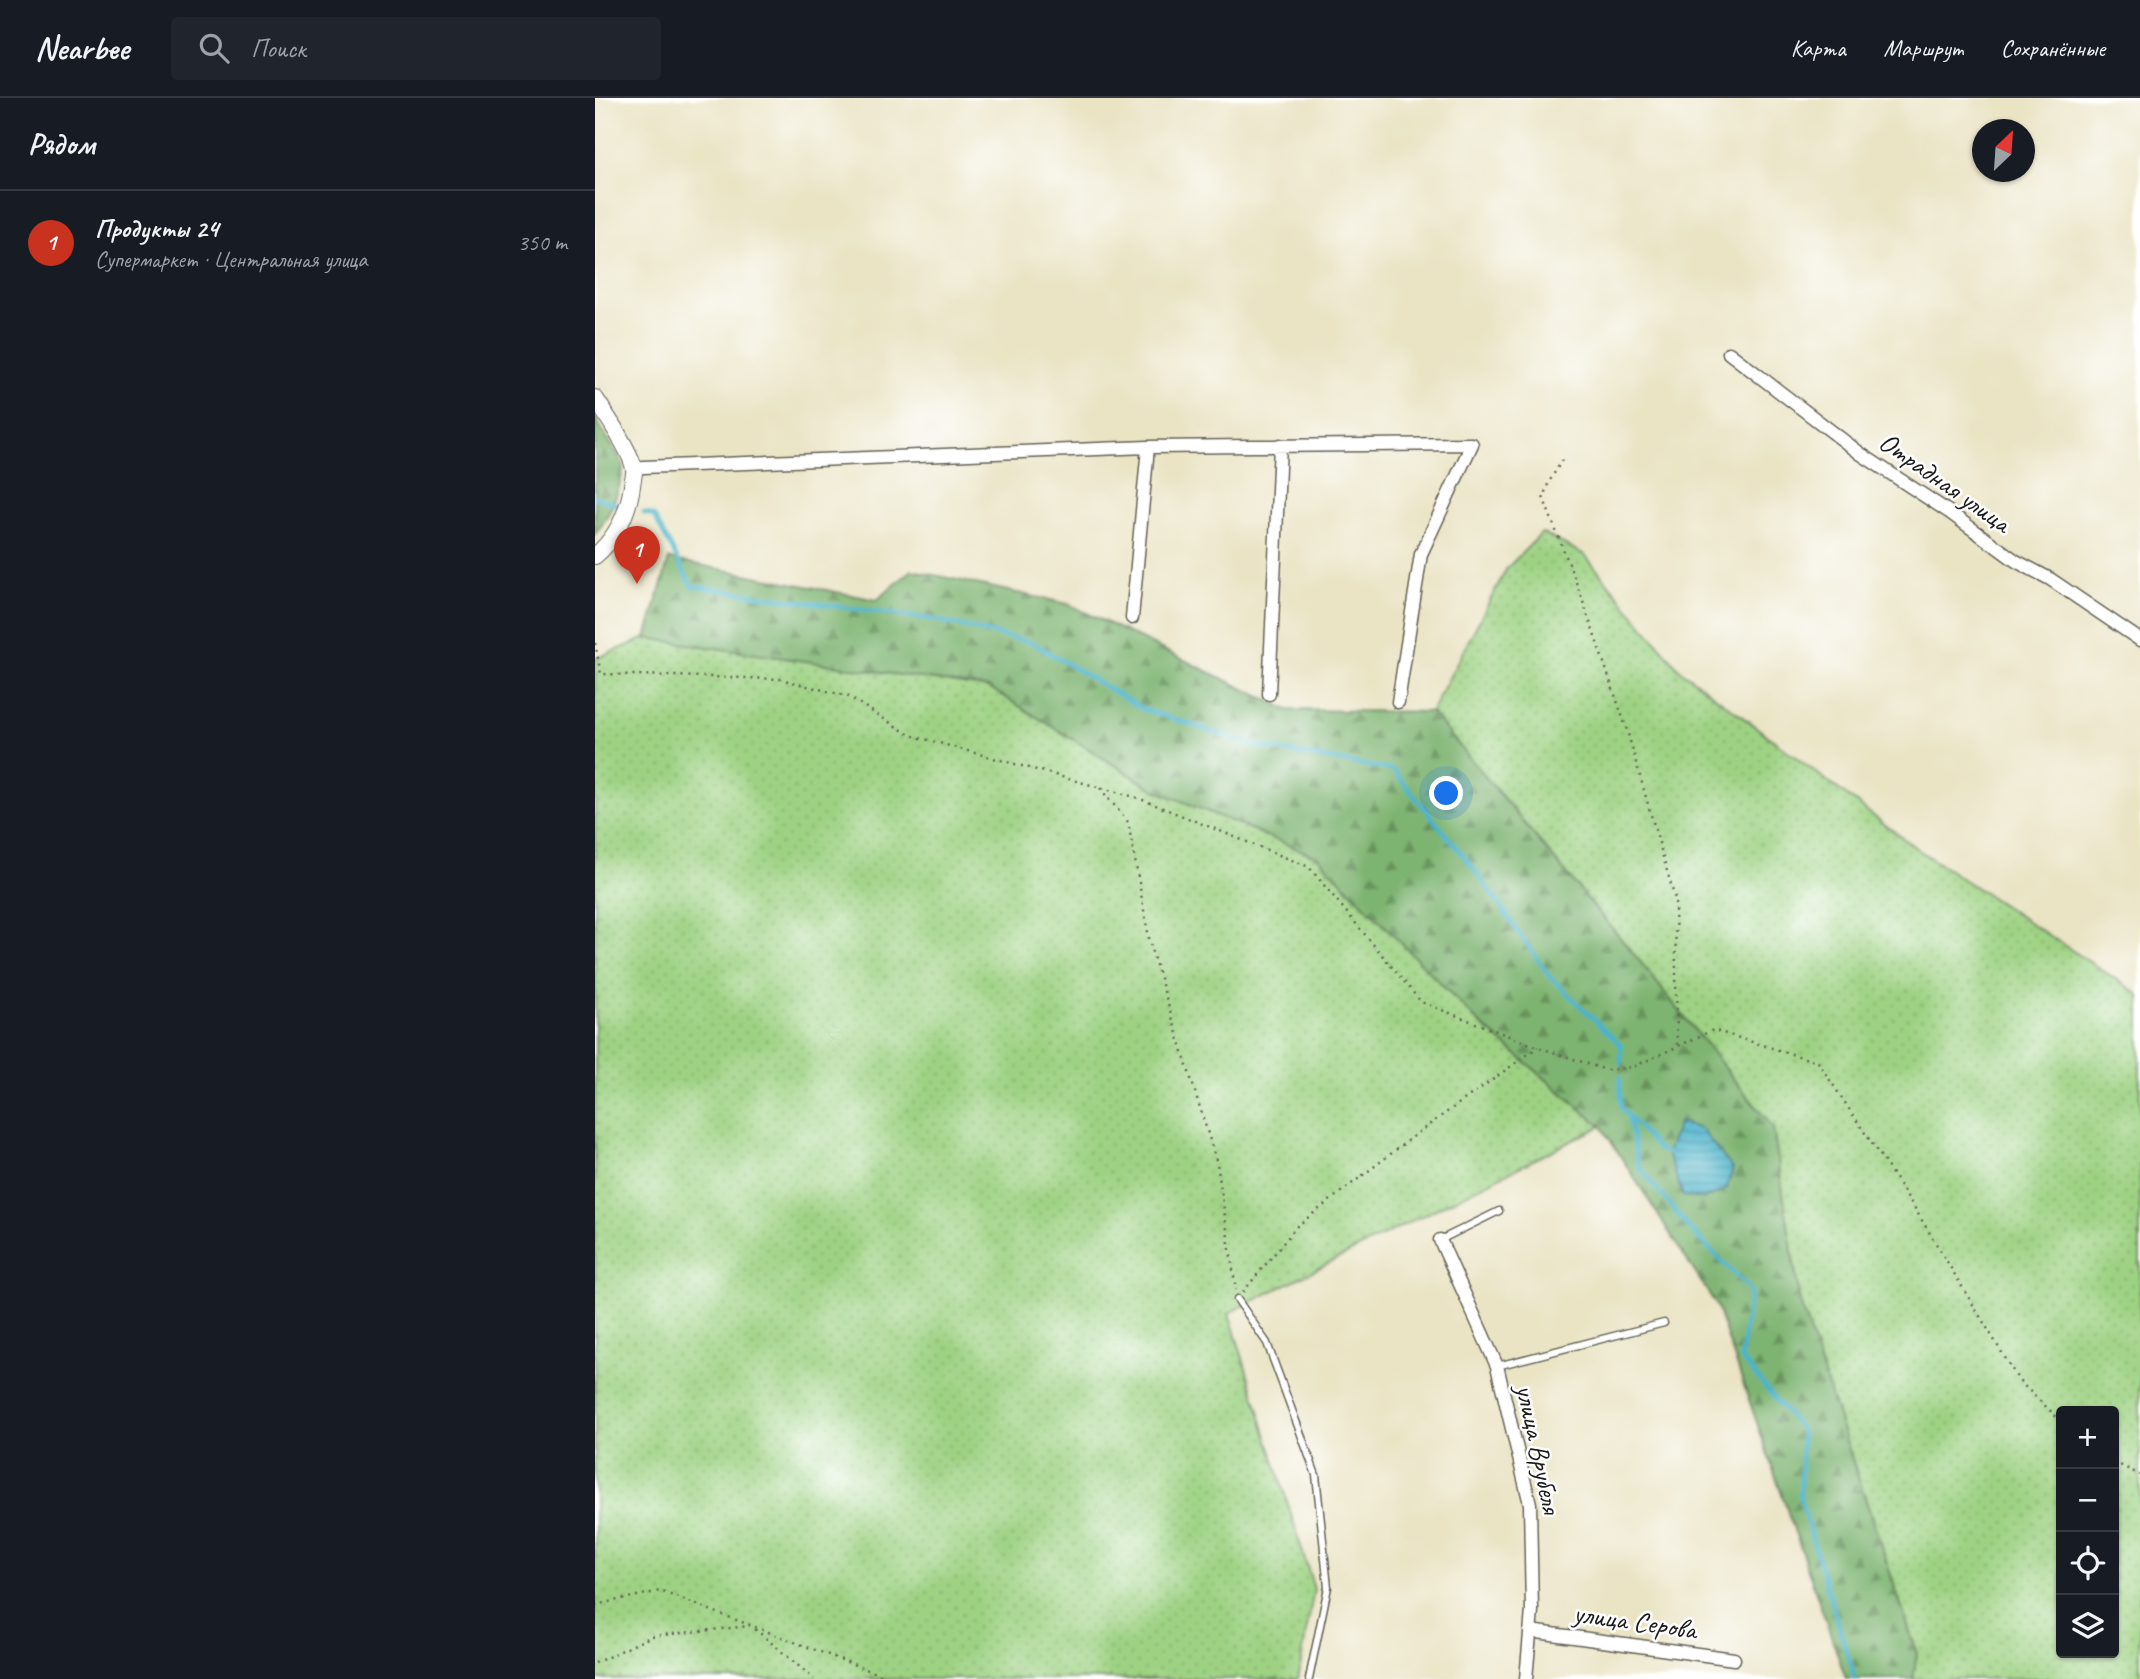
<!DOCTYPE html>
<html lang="ru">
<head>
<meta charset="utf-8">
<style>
  body { margin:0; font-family:Caveat,sans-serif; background:#20242c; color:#f1f3f6 }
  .controls { position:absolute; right:21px; bottom:21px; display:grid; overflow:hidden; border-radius:7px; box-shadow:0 2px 5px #0004 }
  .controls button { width:63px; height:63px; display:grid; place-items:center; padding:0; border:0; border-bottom:2px solid #363941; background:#171b24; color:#f1f3f6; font:35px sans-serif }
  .compass { position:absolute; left:1377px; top:21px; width:63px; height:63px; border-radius:50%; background:#171b24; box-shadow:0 2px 5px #0004; rotate:25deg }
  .you { position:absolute; left:852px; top:696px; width:24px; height:24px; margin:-18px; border:5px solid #fff; border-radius:50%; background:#1a73e8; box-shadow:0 0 0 10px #1a73e833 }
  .badge { display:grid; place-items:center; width:46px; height:46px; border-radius:50%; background:#c8321e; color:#fff; font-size:23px; font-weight:700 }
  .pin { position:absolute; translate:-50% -58px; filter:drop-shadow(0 2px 4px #0008) }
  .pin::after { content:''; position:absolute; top:37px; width:24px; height:21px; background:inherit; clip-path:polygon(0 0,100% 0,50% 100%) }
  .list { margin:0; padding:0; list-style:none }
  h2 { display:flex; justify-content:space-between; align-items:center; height:91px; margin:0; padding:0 28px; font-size:30px }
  h2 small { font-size:23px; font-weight:400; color:#9ea1a6 }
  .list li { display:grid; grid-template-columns:46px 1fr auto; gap:21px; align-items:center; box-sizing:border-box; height:105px; padding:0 28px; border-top:2px solid #363941 }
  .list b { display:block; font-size:26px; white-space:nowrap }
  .list p { margin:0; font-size:23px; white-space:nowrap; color:#9ea1a6 }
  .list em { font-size:23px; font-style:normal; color:#9ea1a6 }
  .icon { flex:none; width:38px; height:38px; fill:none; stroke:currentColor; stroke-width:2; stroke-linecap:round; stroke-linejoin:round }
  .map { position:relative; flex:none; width:1545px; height:1581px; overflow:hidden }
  header { display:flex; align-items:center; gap:42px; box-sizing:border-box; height:98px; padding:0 35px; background:#171b24; border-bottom:2px solid #363941 }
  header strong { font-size:33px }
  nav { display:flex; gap:38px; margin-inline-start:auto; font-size:24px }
  .search { width:490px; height:63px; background:#20242c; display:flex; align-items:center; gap:18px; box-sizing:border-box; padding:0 24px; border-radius:7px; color:#9ea1a6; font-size:26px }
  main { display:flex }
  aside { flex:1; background:#171b24 }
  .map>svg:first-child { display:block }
  .grass { fill:url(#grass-dots); stroke:#5d7750; stroke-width:2; fill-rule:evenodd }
  .forest { fill:url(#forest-firs); stroke:#4d6846; stroke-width:2 }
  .water { fill:url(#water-rules); stroke:#346873; stroke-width:2 }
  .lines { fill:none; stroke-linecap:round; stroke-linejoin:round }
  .stream { stroke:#4cb4ca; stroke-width:4.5 }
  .service-casing { stroke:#646257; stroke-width:9 }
  .minor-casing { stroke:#646257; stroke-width:15 }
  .tertiary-casing { stroke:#646257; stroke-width:18 }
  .path { stroke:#646257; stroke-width:2.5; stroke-dasharray:2 5; stroke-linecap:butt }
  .service { stroke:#fff; stroke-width:6 }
  .minor { stroke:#fff; stroke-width:12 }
  .tertiary { stroke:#fff; stroke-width:16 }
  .labels { text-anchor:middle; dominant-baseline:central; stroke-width:5; stroke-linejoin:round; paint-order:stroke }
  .street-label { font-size:28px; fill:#1c1c1c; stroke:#fff }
</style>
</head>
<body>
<header>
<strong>Nearbee</strong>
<div class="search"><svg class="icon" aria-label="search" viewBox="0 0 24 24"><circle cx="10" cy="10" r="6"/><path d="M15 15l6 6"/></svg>Поиск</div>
<nav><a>Карта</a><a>Маршрут</a><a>Сохранённые</a></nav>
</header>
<main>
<aside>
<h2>Рядом<small></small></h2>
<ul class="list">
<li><span class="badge">1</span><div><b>Продукты 24</b><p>Супермаркет · Центральная улица</p></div><em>350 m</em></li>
</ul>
</aside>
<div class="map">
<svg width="1545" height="1581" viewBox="0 0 1545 1581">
  <defs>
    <pattern id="grass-dots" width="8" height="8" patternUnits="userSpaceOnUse" patternTransform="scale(1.75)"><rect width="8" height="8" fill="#9ed283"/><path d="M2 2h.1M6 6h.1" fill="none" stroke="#88b471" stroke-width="1.8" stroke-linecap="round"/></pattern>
    <pattern id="forest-firs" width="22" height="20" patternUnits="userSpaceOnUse" patternTransform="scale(1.75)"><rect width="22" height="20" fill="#7eb471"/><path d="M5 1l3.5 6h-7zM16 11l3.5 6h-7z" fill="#66925c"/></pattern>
    <pattern id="water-rules" width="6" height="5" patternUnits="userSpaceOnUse" patternTransform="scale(1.75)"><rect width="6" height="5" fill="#4cb4ca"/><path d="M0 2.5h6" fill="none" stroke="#3e92a3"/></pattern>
  </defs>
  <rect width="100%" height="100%" fill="#fff"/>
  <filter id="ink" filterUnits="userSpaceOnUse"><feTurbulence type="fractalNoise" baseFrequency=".0143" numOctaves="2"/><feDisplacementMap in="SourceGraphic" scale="14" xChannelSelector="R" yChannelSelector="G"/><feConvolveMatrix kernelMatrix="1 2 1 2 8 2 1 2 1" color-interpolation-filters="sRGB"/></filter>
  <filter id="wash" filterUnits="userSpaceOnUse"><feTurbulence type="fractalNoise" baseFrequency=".00686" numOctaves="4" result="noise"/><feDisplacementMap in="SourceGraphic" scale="28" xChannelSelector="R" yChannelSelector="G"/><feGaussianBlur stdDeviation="1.57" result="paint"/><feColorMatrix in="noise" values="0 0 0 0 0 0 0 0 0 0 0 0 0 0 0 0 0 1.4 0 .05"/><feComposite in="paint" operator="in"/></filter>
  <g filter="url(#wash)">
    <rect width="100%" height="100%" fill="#eae4c5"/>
    <path class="grass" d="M947,435l43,22 94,114 241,182 220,144v684h-227l4,-26 -117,-350 -27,-175 -136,-170 -206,-246 76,-144zM1466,1313h53v242h-53z
      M51,540l344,50 165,102 163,67 157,162 126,107 -372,187 85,276 -16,90h-703v-1020z"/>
    <path class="forest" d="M0,320l29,47c-5,26 -12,49 -29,69z
      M74,461l208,41 35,-30 156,34 220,106 143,2 206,246 136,170 27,175 117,351 -4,25h-67l-130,-374 -115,-179 -126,-107 -157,-162 -163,-67 -165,-102 -344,-50z"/>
    <path class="water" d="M1084,1024l22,7 32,40 -7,21 -22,9 -21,-3 -16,-43z"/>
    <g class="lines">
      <path class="stream" d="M0,399l23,8
        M49,415l10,3 38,70 244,34 97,23 110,66 117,38 133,23 79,96 78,111 71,68v18
        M1025,980l1,30 37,41 9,4
        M1033,1018l11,51 50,61 61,62 -9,68 61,73 -2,67 55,181"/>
    </g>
  </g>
  <g filter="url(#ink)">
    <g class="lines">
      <defs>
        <path id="service" d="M845,1142l59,-29
          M642,1201l30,44 49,132 12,112 -19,92
          M902,1268l167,-43"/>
        <path id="minor" d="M1134,255l132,101 88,58 67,49 34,18 90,61
          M39,371l9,-2 505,-20 324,-3 -51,110 -23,148
          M537,520l16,-171
          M674,596l11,-249
          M845,1142l57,126 33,138 2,107 -6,68
          M935,1533l204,28"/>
        <path id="tertiary" d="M0,300c10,15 37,55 39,71 1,5 -2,12 -2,17 -4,27 -16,52 -37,70"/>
      </defs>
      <use href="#service" class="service-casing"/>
      <use href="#minor" class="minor-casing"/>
      <use href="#tertiary" class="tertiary-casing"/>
      <path class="path" d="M967,362l-13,22 -6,15 36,93 47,137 49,172 2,147
        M0,545l6,31 179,5 67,17 63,39 228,63 171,69 112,135 117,45 68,23 27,-3 80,-37 105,32 96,145 105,174 42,40
        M505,690l28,34 23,127 66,214 19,127
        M648,1194l54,-66 122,-94 119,-85
        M1519,1364l26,13
        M0,1507l65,-14 232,88
        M160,1531l59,50
        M0,1565l57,-27 98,-10"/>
      <use href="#service" class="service"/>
      <use href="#minor" class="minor"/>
      <use href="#tertiary" class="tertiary"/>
    </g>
  </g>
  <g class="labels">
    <g class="street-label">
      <text transform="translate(1350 384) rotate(35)">Отрадная улица</text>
      <text transform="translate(944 1351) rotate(78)">улица Врубеля</text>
      <text transform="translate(1040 1523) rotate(8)">улица Серова</text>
    </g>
  </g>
</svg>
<div class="controls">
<button>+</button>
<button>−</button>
<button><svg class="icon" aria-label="locate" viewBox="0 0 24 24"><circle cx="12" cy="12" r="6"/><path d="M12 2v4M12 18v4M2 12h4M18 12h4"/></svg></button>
<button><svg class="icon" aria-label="layers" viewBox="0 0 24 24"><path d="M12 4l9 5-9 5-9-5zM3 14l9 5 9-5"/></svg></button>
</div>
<svg class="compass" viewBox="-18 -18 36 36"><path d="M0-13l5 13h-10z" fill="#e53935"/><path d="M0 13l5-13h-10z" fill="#9ea1a6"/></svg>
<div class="you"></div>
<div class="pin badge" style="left:42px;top:486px">1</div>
</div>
</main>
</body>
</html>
